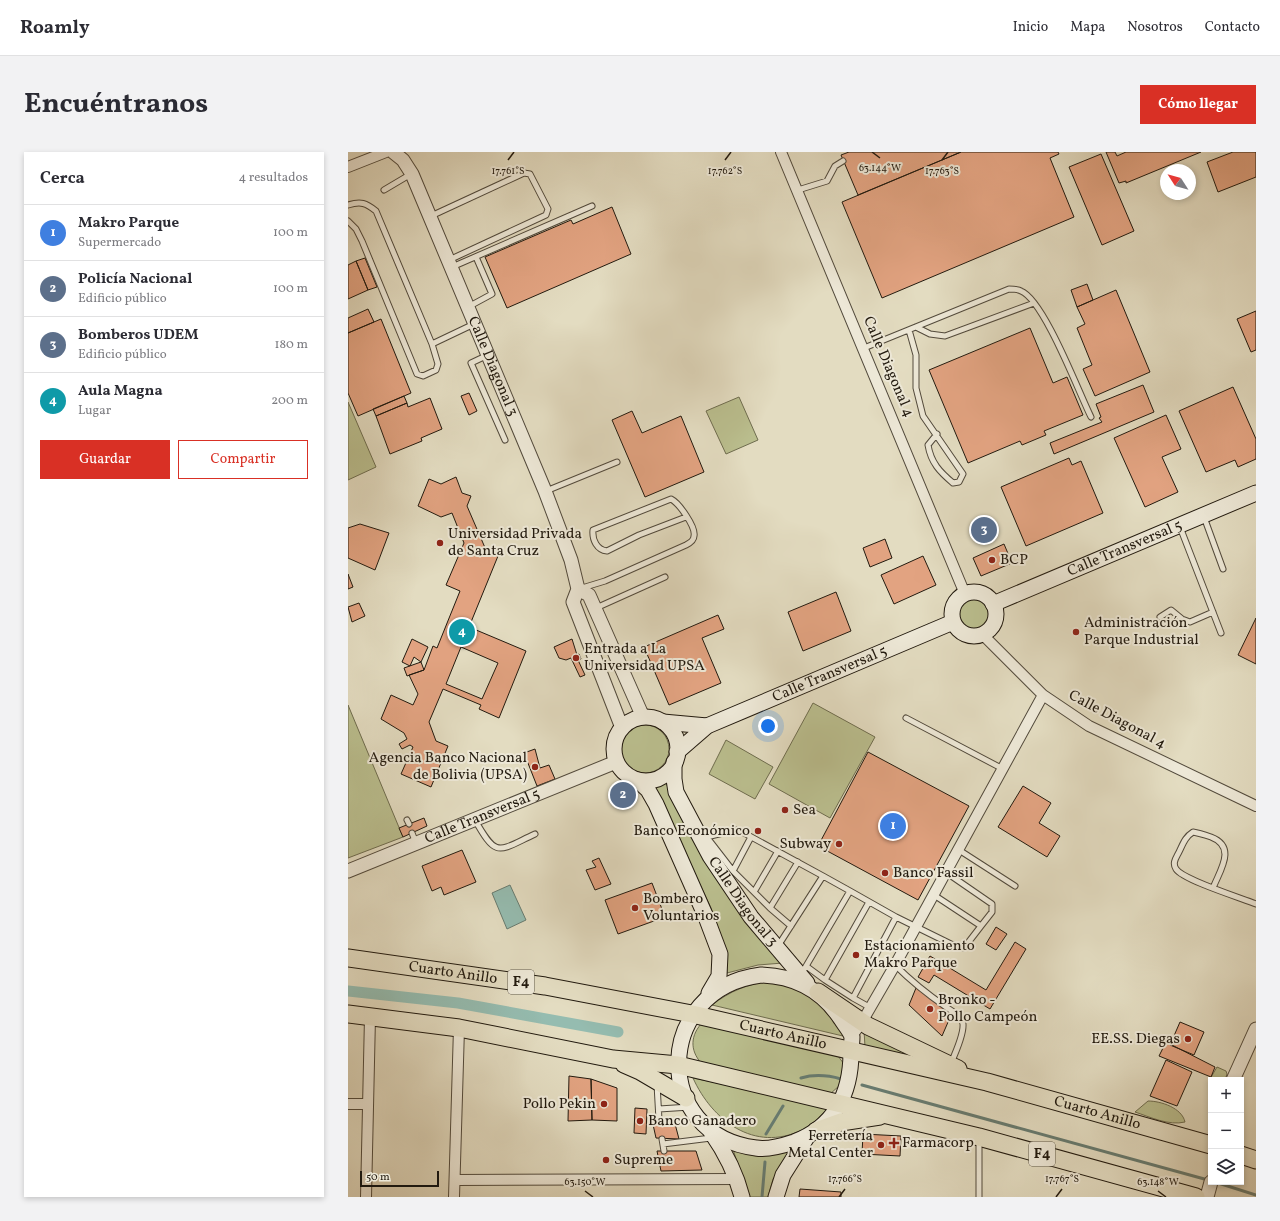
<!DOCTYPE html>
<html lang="es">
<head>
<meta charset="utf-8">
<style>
  body { margin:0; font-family:Vollkorn,serif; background:#f2f2f3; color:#2b2b33 }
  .controls { position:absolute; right:12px; bottom:12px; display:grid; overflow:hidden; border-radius:0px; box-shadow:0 2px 6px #0003 }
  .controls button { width:36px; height:36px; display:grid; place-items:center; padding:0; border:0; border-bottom:1px solid #e1e1e2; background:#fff; color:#2b2b33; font:20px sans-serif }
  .compass { position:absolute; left:812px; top:12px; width:36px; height:36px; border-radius:50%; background:#fff; box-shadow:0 2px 6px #0003; rotate:306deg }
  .scale { position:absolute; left:12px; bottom:10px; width:79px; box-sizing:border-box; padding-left:4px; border:2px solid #221a0f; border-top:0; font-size:11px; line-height:14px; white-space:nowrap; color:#221a0f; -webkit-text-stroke:3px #ede8d7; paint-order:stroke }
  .you { position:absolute; left:420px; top:574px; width:14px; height:14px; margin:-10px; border:3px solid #fff; border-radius:50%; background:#1a73e8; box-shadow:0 0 0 6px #1a73e833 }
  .badge { display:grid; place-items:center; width:26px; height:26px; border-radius:50%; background:#d93025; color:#fff; font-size:13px; font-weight:700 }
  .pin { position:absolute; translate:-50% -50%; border:2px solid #fff; box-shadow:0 1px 4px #0006 }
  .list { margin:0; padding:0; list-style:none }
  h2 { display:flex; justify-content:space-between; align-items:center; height:52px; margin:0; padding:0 16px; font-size:17px }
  h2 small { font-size:13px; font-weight:400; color:#7c7c81 }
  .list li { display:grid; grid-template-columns:26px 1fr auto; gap:12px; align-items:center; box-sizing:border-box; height:56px; padding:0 16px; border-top:1px solid #e1e1e2 }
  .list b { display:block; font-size:15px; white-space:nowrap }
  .list p { margin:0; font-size:13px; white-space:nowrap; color:#7c7c81 }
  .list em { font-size:13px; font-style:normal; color:#7c7c81 }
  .actions { display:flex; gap:8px; padding:12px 16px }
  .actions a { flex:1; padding:9px 0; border:1px solid #d93025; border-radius:0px; text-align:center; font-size:14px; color:#d93025 }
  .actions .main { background:#d93025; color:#fff }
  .icon { flex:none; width:22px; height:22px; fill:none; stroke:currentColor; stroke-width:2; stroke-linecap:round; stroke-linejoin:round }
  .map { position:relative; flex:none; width:908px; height:1045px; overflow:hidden; border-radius:0px }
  header { display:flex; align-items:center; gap:24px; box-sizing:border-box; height:56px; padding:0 20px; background:#fff; border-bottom:1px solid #e1e1e2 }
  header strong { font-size:19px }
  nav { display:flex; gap:22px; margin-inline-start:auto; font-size:14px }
  .intro { display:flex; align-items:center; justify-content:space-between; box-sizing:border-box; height:96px; padding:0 24px }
  h1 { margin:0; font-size:28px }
  .button { padding:10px 18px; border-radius:0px; background:#d93025; color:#fff; font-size:14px; font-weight:700 }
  main { display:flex; gap:24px; padding:0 24px }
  aside { flex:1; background:#fff; border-radius:0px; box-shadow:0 2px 6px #0003 }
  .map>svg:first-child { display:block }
  .green { fill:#babe8e; stroke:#6e6c4e }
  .water { fill:#95bcb0; stroke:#677b70 }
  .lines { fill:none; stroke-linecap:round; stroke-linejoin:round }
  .stream { stroke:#677b70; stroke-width:3 }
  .canal { stroke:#95bcb0; stroke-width:11 }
  .building { fill:#e2a381; stroke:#221a0f; fill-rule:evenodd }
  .service-casing { stroke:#524a3c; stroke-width:7 }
  .minor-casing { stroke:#524a3c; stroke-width:12 }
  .tertiary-casing { stroke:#524a3c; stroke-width:15 }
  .secondary-casing { stroke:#221a0f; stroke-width:17 }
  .trunk-casing { stroke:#221a0f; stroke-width:19 }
  .service { stroke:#ede8d7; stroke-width:5 }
  .minor { stroke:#ede8d7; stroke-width:10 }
  .tertiary { stroke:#ede8d7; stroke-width:13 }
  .secondary { stroke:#ede8d7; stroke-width:15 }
  .trunk { stroke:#e3dcc1; stroke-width:17 }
  .ticks { fill:none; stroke:#221a0f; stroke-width:1.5 }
  .poi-dot { fill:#8f2418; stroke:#ede8d7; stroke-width:1.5 }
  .labels { text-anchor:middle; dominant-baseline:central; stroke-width:4; stroke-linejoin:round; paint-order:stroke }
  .shield { fill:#ede8d7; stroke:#5f584b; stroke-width:1 }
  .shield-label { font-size:14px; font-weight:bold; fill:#221a0f }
  .street-label { font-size:15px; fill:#221a0f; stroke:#ede8d7 }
  .poi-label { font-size:15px; fill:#221a0f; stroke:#ede8d7; text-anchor:start }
  .ticks-label { font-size:10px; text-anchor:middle; fill:#221a0f; stroke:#ede8d7; stroke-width:4; stroke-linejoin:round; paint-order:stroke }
</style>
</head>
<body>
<header>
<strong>Roamly</strong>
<nav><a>Inicio</a><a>Mapa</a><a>Nosotros</a><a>Contacto</a></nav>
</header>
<div class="intro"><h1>Encuéntranos</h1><a class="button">Cómo llegar</a></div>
<main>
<aside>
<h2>Cerca<small>4 resultados</small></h2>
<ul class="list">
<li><span class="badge" style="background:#3f7fe0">1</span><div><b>Makro Parque</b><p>Supermercado</p></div><em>100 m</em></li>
<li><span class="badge" style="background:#5c6f8a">2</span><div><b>Policía Nacional</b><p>Edificio público</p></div><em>100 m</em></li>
<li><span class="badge" style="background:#5c6f8a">3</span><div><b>Bomberos UDEM</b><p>Edificio público</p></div><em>180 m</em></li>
<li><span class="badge" style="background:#0f9aa8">4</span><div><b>Aula Magna</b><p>Lugar</p></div><em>200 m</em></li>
</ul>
<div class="actions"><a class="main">Guardar</a><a>Compartir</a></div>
</aside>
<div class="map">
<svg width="908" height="1045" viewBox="0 0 908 1045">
  <rect width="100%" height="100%" fill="#e3dcc1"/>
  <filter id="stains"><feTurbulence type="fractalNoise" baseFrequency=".005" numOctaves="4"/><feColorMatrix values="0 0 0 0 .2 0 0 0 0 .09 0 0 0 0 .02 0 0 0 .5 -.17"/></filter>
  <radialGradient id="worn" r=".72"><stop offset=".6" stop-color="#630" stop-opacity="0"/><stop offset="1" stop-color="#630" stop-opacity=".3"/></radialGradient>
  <path class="green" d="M391,245l19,43 -32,14 -20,-43z
    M0,250l28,65 -28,13z
    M609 463a16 16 0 1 1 32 0a16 16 0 1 1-32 0Z
    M465,551l62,34 -45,81 -61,-34z
    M0,553l55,132 -55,21z
    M273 597a24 24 0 1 1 48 0a24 24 0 1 1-48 0Z
    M378,588l47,27 -18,32 -46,-25z
    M318,631c30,69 65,126 117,180l-25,2 -31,8 -1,-21 -15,-44 -57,-121z
    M422,829l32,7 35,33 6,15 -131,-31c18,-14 36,-21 58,-24z
    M353,872l134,28 9,12 -5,22 -9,8 -127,-29c-12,-12 -14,-27 -2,-41z
    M516,878l69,34 -68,-17z
    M869,915l9,4 1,3 -2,6h-14v4l-1,-5z
    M345,926l137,28c-9,9 -17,19 -28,24 -48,23 -90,-10 -109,-52z
    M800,949c13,0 34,7 37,21 -16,4 -35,-5 -50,-10z
    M384,994l28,7 32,-1 -19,27 -5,18h-20z"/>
  <path class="water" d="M162,733l16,35 -19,9 -15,-36z"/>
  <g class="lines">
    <path class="stream" d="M453,926c14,-4 26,-3 40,1
      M514,933l346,95
      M418,982l17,-28
      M867,1030l41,13
      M414,1045l3,-35"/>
    <path class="canal" d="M0,839l110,12 160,29"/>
  </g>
  <path class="building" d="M501,0h112l-103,43 -17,-40z
    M613,0h97l1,2 -9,4 24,59 -192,81 -40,-96z
    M758,0h9l2,4 9,-4h75l-75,31v-2l-7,2z
    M885,0h23v25l-38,15 -11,-30z
    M753,2l33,77 -32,14 -33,-78z
    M264,55l19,47 -124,54 -22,-51 86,-37 2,4z
    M17,106l12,29 -9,3 -12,-29z
    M8,109l12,29 -20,9v-34z
    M739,132l6,16 -16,7 -6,-17z
    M768,138l34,82 -55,24 -12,-27 9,-4 -15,-37 8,-4 -8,-17z
    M20,157l6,13 -26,11v-15z
    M908,159v39l-5,2 -14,-33z
    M33,167l30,74 -53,23 -10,-23v-60z
    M682,176l23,55 14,-6 16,38 -39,16 2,4 -24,10 -2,-4 -52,22 -39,-93z
    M795,233l11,27 -100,42 -4,-11 52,-21 -3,-4 2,-1 -5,-13z
    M885,235l23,52v20l-18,8 -3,-7 -29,12 -27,-61z
    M121,241l8,18 -8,4 -8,-19z
    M56,244l3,7 -31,13 -3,-7z
    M82,246l12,31 -21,9 1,3 -32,13 -14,-38 31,-13 1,4z
    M284,259l10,22 39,-17 23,56 -59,25 -33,-77z
    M818,263l15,34 -19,8 16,35 -33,15 -31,-69z
    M721,306l3,7 9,-4 22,52 -77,33 -25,-59z
    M108,325l6,16 9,3 -4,10 19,44 12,6 -29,71 57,24 -27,67 -20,-9 2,-4 -38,-16 -14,33 7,19 12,5 -17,41 -30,-13 12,-27 -3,-2 -8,4 -3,-5 8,-5 -3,-6 -23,-14 10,-24 22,10 5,-11 -9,-19 15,-5 9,-24 4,2 23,-57 -14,-6 18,-42 -12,-30 -11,4 -23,-11 11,-27 12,5zM113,495l37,16 -16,36 -36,-15z
    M12,372l29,9 -14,37 -27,-12v-30z
    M537,387l7,19 -22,9 -7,-19z
    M656,392l8,19 -31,13 -8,-18z
    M575,404l13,29 -42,19 -13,-29z
    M0,422l5,13 -5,2z
    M488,440l15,39 -48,20 -15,-39z
    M11,451l6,13 -13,6 -4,-15z
    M370,463l6,14 -22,9 19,45 -52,22 -25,-58z
    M908,466v46l-18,-9z
    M64,487l16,8 -7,15 -7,-5 -4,9 -8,-4z
    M224,487l5,16 2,-1 2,5 -3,1 7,15 -5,2 -9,-19 -5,2 -7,-2 -5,-11z
    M73,510l3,8 -17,6 -3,-8z
    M187,597l5,19 9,-3 6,14 -18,7 -13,-33z
    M520,600l101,54 -51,94 -100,-54z
    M675,634l28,17 -12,20 21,13 -13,21 -49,-30z
    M274,635l6,12 -10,4 -5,-11z
    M76,666l3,8 -24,11 -4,-9z
    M114,698l14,32 -32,13 -3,-8 -9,4 -10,-25z
    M251,706l12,26 -16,6 -9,-20 10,-3 -4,-6z
    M304,731l13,34 -47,17 -13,-34z
    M648,775l11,7 -11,16 -10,-6z
    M667,790l11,7 -36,60 -56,-34 -5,8 -11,-6 12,-21 56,34z
    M568,836l36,25 -10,23 -33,-31z
    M832,870l24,10 -10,23 -24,-10z
    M818,890l49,25 -4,10 -52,-21z
    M818,908l26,12 -15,34 -27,-10z
    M221,924l22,3 1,41 -24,1z
    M243,927l26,9v33l-25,-1z
    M287,956l12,1 -1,25 -12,-1z
    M304,968h22l5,19 -23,-1z
    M515,982l38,2 -1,20 -38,-2z
    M309,999h39l6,19 -41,1z
    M452,1037l41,3v5h-42z"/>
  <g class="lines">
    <defs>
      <path id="service" d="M36,38l27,-16
        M450,38l29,-9 8,-15 8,-5
        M0,53c13,-4 18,-2 28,6l56,133
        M83,64l93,-43 6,1 18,35 -2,6 -97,45
        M0,69l8,8 6,12 55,133 6,2 13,-6 2,-6 -6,-20 42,-20
        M104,115l140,-61
        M120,155l24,-13 -16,-37
        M568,175l14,7 15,2 89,-33
        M561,178l7,25v33l7,28 40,58 -4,8 -6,1c-13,-11 -22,-20 -25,-38l9,-11
        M516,196l145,-59c4,0 9,0 12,2 23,9 58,102 70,126
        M140,203l-17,8 34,77
        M198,339l71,-29
        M856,365l19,52
        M832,375l41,106
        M234,436l23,-7 81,-36c4,-2 8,-5 8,-9 2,-9 -15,-33 -23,-37l-78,31c-1,10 4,20 14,21l32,-16 47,-18
        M248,456l69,-31
        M812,465l11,-7 11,9 8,3 23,-10
        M558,566l97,51
        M59,668l2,4
        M127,668c22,39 23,31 60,14
        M64,681l4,10
        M403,685l-18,34 21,21
        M354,686l34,-8 8,3 79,43
        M361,688l24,31
        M611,698l56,36
        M865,736c7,-18 24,-41 -2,-51 -6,-2 -12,-4 -18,-5 -8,5 -10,12 -14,20 -3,6 -7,11 -3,17 7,11 65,29 80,35
        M586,743l47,31 11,-14v-8l-45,-31
        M521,750l-44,78 28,18 43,-81
        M422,756l-16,-16 24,-41
        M443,774l-21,-18 28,-46
        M430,794l45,-70 27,15
        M547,813c16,16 32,29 51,42 6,4 16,9 17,17 1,10 -8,30 -12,39
        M458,814l19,14
        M454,821l48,-82 46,26 63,31h5l17,-22
        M505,846l18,10
        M309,932l2,36
        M311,957l31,-2
        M314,987l2,12
        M631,988v57
        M315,992l48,-6"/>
      <path id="minor" d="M433,0l184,442
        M0,15l38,-15
        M635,483l60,60 46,31 167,80
        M504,884l10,-14 33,-57 148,-270
        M0,952h19
        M107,1028l282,-1
        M18,1045l4,-180
        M106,1045l5,-169"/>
      <g id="tertiary">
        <path id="s1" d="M45,0l10,8 9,14 133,317 26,69 7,29 -5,13 49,126"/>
        <path d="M230,437l11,6 54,122"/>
        <path id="s2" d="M0,719l268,-109"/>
        <path d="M885,928l23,-51"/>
        <path d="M859,1045l4,-15"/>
      </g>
      <g id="secondary">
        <circle cx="626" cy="462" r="22"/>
        <path id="s3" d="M645,452l263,-111"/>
        <circle cx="298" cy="597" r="32"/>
        <path d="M315,570l44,4"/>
        <path id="s4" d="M329,600l30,-26 246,-104"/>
        <path id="s5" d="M326,610v17l2,13 34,64 41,61 56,66"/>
        <path d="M289,628l11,10 8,14 50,113 14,37 -1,22 -10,17"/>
        <path d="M413,823c35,1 61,15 80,44 3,5 10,13 11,18 0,5 -1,10 -1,15 0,42 -17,75 -57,90 -12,4 -26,8 -38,6 -105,-13 -103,-159 5,-173z"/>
        <path d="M363,980c14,20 25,41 31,65"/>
        <path d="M428,1045l7,-22 24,-38"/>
      </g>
      <g id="trunk">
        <path id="s6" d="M0,806l197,28 147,28 295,68 224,63"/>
        <path d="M470,840l50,34 90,43"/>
        <path d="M0,862l111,14 154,31 65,6 301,72 217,60"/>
        <path d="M276,912l16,7 46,27"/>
        <path d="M468,979l25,-9 39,-6"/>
        <path d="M893,1003l15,5"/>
      </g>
    </defs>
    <use href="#service" class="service-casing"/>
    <use href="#minor" class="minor-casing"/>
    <use href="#tertiary" class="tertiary-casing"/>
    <use href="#secondary" class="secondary-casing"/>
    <use href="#trunk" class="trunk-casing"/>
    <use href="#service" class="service"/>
    <use href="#minor" class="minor"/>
    <use href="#tertiary" class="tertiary"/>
    <use href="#secondary" class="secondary"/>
    <use href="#trunk" class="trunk"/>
  </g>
  <path class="ticks" d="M524,0l8,6M160,8l6,-8M377,8l6,-8M594,8l6,-8M237,1039l8,6M810,1039l8,6M491,1045l6,-8M708,1045l6,-8"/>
  <g class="poi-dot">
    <circle cx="92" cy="391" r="4"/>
    <circle cx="644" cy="408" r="4"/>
    <circle cx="728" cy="480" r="4"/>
    <circle cx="228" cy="506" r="4"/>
    <circle cx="187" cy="615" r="4"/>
    <circle cx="437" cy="658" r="4"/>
    <circle cx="410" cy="679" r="4"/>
    <circle cx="491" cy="692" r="4"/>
    <circle cx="537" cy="721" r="4"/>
    <circle cx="287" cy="756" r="4"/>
    <circle cx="508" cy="803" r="4"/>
    <circle cx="582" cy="857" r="4"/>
    <circle cx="840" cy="887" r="4"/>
    <circle cx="256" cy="952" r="4"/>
    <circle cx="292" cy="969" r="4"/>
    <path d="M544 985h4v4h4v4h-4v4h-4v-4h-4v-4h4z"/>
    <circle cx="533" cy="993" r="4"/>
    <circle cx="258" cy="1008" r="4"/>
  </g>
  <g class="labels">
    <g class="shield">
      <rect x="160" y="818" width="26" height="24" rx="3"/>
      <rect x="681" y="990" width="26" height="24" rx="3"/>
    </g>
    <g class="shield-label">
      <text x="173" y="830">F4</text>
      <text x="694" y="1002">F4</text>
    </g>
    <g class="street-label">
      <text stroke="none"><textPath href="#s1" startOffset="238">Calle Diagonal 3</textPath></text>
      <text transform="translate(540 215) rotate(67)">Calle Diagonal 4</text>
      <text stroke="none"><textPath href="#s3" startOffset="143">Calle Transversal 5</textPath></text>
      <text stroke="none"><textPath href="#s4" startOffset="173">Calle Transversal 5</textPath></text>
      <text transform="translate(769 568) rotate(28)">Calle Diagonal 4</text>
      <text stroke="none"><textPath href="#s2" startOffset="145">Calle Transversal 5</textPath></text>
      <text stroke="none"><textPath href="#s5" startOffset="159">Calle Diagonal 3</textPath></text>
      <text stroke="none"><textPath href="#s6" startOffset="106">Cuarto Anillo</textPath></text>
      <text stroke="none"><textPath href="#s6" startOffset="442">Cuarto Anillo</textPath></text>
      <text stroke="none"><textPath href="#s6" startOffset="766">Cuarto Anillo</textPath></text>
    </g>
    <g class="poi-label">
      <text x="100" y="382">Universidad Privada<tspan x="100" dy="17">de Santa Cruz</tspan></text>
      <text x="652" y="408">BCP</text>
      <text x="736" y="471">Administración<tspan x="736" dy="17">Parque Industrial</tspan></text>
      <text x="236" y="497">Entrada a La<tspan x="236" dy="17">Universidad UPSA</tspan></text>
      <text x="179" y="606" text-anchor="end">Agencia Banco Nacional<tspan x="179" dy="17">de Bolivia (UPSA)</tspan></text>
      <text x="445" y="658">Sea</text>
      <text x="402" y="679" text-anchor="end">Banco Económico</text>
      <text x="483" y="692" text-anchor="end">Subway</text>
      <text x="545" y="721">Banco Fassil</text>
      <text x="295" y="747">Bombero<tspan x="295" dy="17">Voluntarios</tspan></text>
      <text x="516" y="794">Estacionamiento<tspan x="516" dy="17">Makro Parque</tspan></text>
      <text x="590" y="848">Bronko -<tspan x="590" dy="17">Pollo Campeón</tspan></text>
      <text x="832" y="887" text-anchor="end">EE.SS. Diegas</text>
      <text x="248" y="952" text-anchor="end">Pollo Pekin</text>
      <text x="300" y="969">Banco Ganadero</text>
      <text x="525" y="984" text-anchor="end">Ferretería<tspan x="525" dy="17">Metal Center</tspan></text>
      <text x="554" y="991">Farmacorp</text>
      <text x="266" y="1008">Supreme</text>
    </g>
  </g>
  <g class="ticks-label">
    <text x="532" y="19">63.144°W</text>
    <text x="160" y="22">17.761°S</text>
    <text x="377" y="22">17.762°S</text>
    <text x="594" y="22">17.763°S</text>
    <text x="497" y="1030">17.766°S</text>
    <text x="714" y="1030">17.767°S</text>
    <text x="237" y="1033">63.150°W</text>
    <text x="810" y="1033">63.148°W</text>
  </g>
  <rect width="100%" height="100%" filter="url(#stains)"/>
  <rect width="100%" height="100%" fill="url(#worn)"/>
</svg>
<div class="controls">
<button>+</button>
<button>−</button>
<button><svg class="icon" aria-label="layers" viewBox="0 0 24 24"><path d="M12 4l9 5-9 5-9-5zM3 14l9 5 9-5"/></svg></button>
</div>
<svg class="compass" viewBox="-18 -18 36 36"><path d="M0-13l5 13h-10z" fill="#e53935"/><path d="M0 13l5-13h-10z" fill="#7c7c81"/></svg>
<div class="scale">50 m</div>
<div class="you"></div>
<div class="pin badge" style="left:545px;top:674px;background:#3f7fe0">1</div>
<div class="pin badge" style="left:275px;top:643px;background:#5c6f8a">2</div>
<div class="pin badge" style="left:636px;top:378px;background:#5c6f8a">3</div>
<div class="pin badge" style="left:114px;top:480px;background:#0f9aa8">4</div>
</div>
</main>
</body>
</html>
